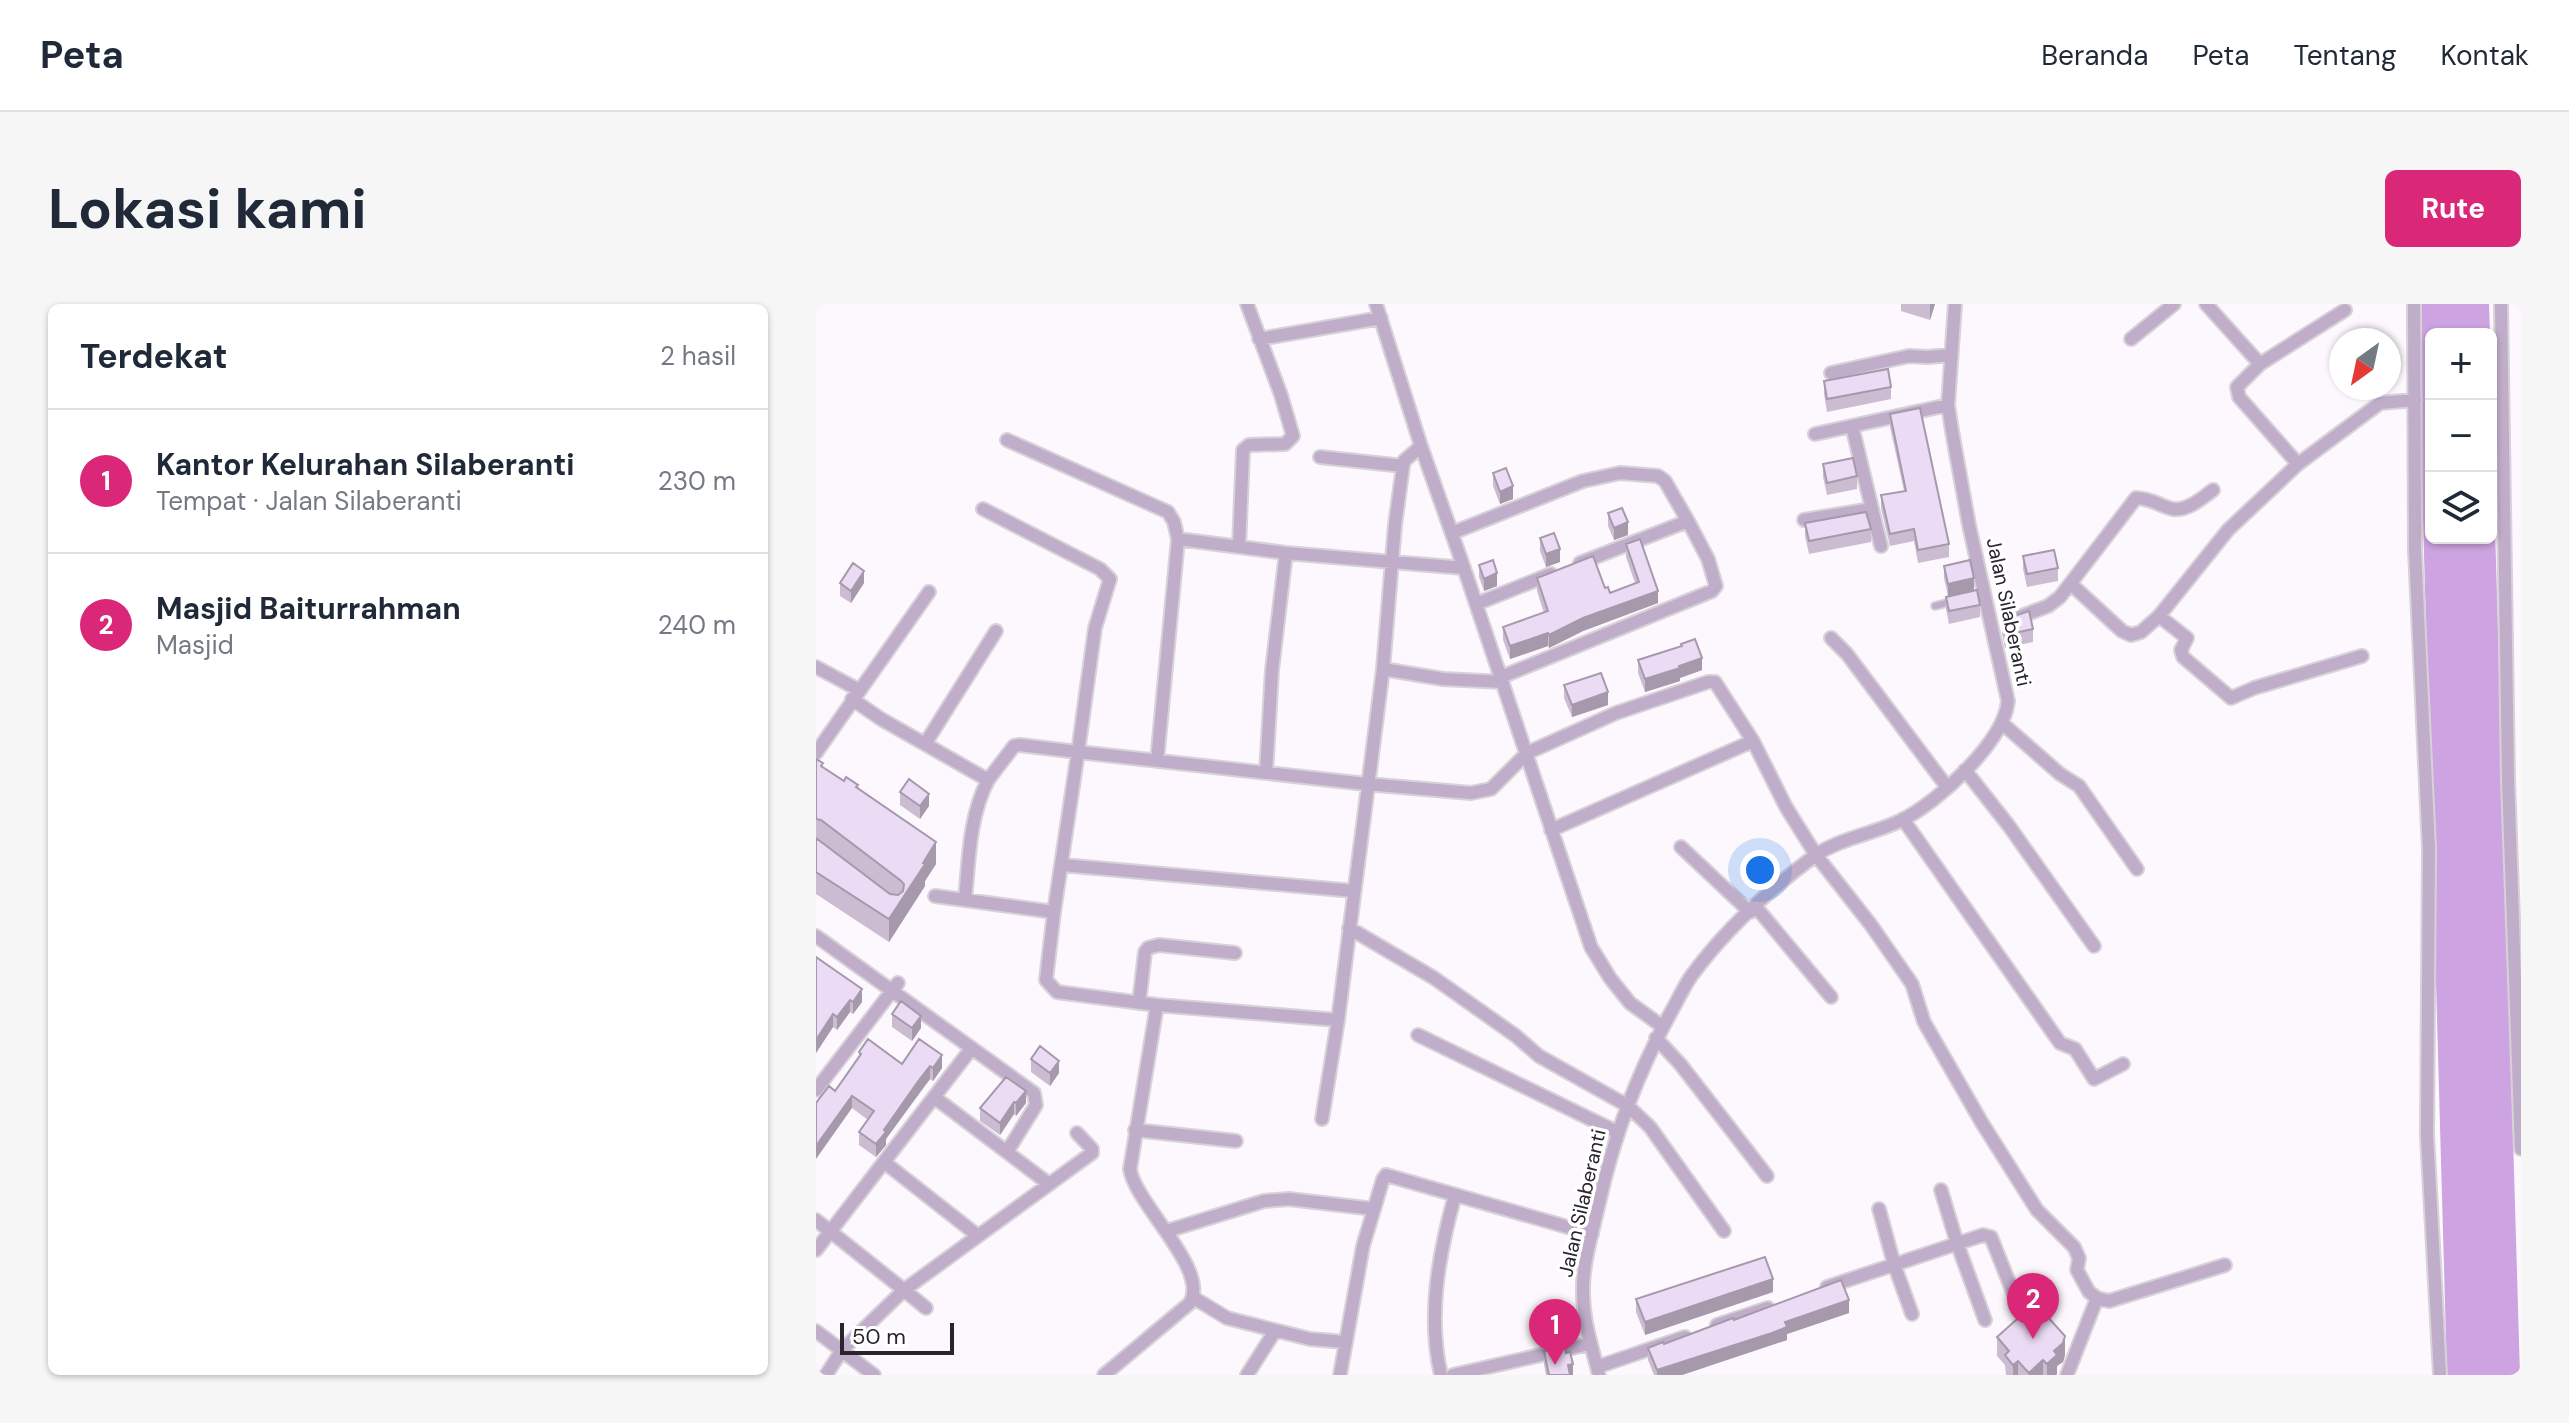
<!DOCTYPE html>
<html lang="id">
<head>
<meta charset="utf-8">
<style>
  body { margin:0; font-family:"DM Sans",sans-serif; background:#f6f6f7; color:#1f2937 }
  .controls { position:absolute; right:24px; top:24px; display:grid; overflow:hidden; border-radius:12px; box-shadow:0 2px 6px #0004 }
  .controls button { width:72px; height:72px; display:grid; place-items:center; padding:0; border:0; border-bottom:2px solid #e0e1e3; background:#fff; color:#1f2937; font:40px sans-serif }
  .compass { position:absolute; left:1513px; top:24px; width:72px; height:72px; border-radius:50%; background:#fff; box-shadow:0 2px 6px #0004; rotate:213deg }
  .scale { position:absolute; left:24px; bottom:20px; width:114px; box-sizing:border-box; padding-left:8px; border:4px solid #2a242d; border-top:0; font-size:22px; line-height:28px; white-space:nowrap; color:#2a242d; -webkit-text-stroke:6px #fff; paint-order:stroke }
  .you { position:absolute; left:944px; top:566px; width:28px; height:28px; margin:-20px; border:6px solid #fff; border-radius:50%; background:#1a73e8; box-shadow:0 0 0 12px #1a73e833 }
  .badge { display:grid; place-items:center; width:52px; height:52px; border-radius:50%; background:#db2777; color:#fff; font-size:26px; font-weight:700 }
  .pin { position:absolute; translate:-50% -66px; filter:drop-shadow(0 2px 4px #0008) }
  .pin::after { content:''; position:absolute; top:42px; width:28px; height:24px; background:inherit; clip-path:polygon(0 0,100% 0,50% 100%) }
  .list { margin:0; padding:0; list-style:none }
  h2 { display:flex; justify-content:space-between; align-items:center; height:104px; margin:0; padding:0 32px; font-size:34px }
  h2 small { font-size:26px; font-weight:400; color:#747a83 }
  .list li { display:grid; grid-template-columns:52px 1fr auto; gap:24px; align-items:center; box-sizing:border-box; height:144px; padding:0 32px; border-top:2px solid #e0e1e3 }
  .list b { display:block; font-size:30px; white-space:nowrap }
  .list p { margin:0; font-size:26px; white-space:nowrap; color:#747a83 }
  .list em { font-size:26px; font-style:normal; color:#747a83 }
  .icon { flex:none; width:44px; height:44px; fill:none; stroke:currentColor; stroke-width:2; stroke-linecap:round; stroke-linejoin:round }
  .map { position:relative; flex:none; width:1705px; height:1071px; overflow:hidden; border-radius:12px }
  header { display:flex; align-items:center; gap:48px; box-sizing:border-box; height:112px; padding:0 40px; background:#fff; border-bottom:2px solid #e0e1e3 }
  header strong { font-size:38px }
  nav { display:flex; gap:44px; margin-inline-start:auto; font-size:28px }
  .intro { display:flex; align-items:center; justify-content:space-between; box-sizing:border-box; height:192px; padding:0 48px }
  h1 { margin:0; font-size:56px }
  .button { padding:20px 36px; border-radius:12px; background:#db2777; color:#fff; font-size:28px; font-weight:700 }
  main { display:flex; gap:48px; padding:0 48px }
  aside { flex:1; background:#fff; border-radius:12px; box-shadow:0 2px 6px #0004 }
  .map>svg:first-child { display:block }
  .water { fill:#cda3e1 }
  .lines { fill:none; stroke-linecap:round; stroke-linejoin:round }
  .lane-casing { stroke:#d6d2d8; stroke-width:10 }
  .street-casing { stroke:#d6d2d8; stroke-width:16 }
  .lane { stroke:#c0adc9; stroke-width:6 }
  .street { stroke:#c0adc9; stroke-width:12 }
  .wall { fill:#cbbcd2 }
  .shaded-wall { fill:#a599ab }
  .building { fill:#ecdbf4; stroke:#a599ab; stroke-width:2 }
  .labels { text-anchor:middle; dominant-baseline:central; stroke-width:7; stroke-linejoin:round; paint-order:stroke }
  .street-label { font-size:20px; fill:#2a242d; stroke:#fff }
</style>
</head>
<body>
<header>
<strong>Peta</strong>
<nav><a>Beranda</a><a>Peta</a><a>Tentang</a><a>Kontak</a></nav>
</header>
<div class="intro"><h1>Lokasi kami</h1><a class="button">Rute</a></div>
<main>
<aside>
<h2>Terdekat<small>2 hasil</small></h2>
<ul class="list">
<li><span class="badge">1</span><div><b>Kantor Kelurahan Silaberanti</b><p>Tempat · Jalan Silaberanti</p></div><em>230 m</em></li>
<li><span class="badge">2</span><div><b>Masjid Baiturrahman</b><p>Masjid</p></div><em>240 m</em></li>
</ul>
</aside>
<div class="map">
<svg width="1705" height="1071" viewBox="0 0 1705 1071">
  <rect width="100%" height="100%" fill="#fcf8fd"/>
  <path class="water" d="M1601,0h72l1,30h-59v204h60v-145l29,982h-73z"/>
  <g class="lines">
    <defs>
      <path id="lane" d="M1119,302l19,-5"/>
      <path id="street" d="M560,0l45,142 43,122
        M1390,0l54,60 -23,23 2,10 59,67 82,-61 35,-3
        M1598,0l1,246 14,299 -2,286 13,240
        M1685,0l7,476 13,369
        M443,35l122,-21
        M1315,35l43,-35
        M1444,60l85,-54
        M1015,69l78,-17 18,1 24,-2
        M1036,122l29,120
        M999,130l133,-29
        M191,136l161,72 6,10 4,17
        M504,153l83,9
        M167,205l117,60 10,10 -15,49 -17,124 -58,-7 -6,1 -26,34
        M988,216l68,-11
        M636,229l131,-52 37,-8 38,3 7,5 23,40 -108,42
        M423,243l4,-97 6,-5 36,-1 8,-8 -12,-41 -34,-91
        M1255,280l51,47 9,4 10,-3 18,-16 69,-86 70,-66
        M660,300l75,-30
        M1343,312l28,22 -6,12 2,7 48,41 23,-10 108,-32
        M1198,315l34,-13 12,-9 76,-99c14,0 24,8 37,11 15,2 29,-11 40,-19
        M1015,334l16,16 100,133
        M0,363l43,23
        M567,365l60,10 60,3
        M685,373l211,-86 4,-5 -8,-27 -20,-38
        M36,395l29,20 107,61c-19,37 -19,79 -23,120
        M1187,420l57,50 19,12 58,83
        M109,440l71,-113
        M0,449l113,-161
        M341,457l21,-222 108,14
        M1149,466l44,56 85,120
        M450,469l6,-103 14,-117 178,15 127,379 19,31 20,25 33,24
        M1087,515l157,224 15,6 19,30 29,-15
        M735,526l202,-89
        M865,543l69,65
        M246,561l292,26
        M119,592l119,16
        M940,603l75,90
        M533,624l85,50 82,58 23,20 89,50 22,21 74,104
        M0,632l218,157 2,12 -29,47
        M323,699l6,-51 3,-4 11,-3 76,8
        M341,701l-100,-13 -11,-12 8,-68 24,-160 288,32 105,9 20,-4 36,-36 89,-40 92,-31h7l38,59 33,66 30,48 55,70 41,59 12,38 58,101 55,87 37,37 5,11 -2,12 12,22 8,6 12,3 116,-36
        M602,731l199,97
        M840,734l25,27 86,111
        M0,786l82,-107
        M118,793l115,87
        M506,815l16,-99
        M319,826l101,11
        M68,858l93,73
        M1125,886l16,53 28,77
        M1063,905l15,55 18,50
        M0,916l88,70 188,-137v-4l-15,-16
        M351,927l97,-30 25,-2 85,10
        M0,946l155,-201
        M1011,983l156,-52 8,2 25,63
        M378,994l33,20 83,21 35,3
        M901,1021l51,-17
        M0,1027l58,44
        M781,1063l88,-30
        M10,1071l16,-25 62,-60 22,18
        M288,1071l86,-72c20,-34 -55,-99 -60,-134l27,-164 181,15 45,-351 12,-144 8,-59 1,-5 17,-15
        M431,1071l28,-44
        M524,1071l23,-129 20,-67 3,-4 206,59
        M625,1071c-14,-60 -2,-122 14,-180
        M637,1071l136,-31
        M783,1071c-7,-28 -16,-54 -16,-83 -1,-27 10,-62 16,-89 15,-68 39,-131 72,-191 7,-12 13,-26 21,-37 33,-45 77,-85 121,-118 26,-19 61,-23 89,-37 36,-18 102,-78 106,-119l-39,-176 -17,-94 -4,-26 7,-101
        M1251,1071l30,-77"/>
    </defs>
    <use href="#lane" class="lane-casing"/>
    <use href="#street" class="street-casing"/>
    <use href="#lane" class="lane"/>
    <use href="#street" class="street"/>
  </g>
  <path class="wall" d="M1085,0h34l-5,16 -29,-9z
    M1008,77l67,6v12l-64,13 -3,-18z
    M1074,110l59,130v13l-31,6 -4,-22 -24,5 -9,-38v-13l23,-4 -14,-64z
    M1007,160l34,12v13l-30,6 -4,-18z
    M677,169l20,26 -13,5 -7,-18z
    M792,209l20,22 -14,5 -6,-14z
    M989,219l66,6v13l-62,12 -4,-18z
    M724,234l20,24 -14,5 -6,-16z
    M810,240l32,59 -75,28 -34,17 -1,-2 -38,13 -7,-19v-13l41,-14 -7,-22v-13l68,10 5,5 25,-10 -9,-26z
    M1207,252l35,12v13l-31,6 -4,-18z
    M663,261l18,21 -13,5 -5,-14z
    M1128,262l30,24 6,15v12l-31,7 -3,-15v-12l2,-1 -4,-18z
    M24,279h24l-13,20 -11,-7z
    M1186,316l31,9v13l-28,6 -3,-15z
    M865,340l21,26 -22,8v3l-35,11 -7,-19v-13l43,-14z
    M748,381l44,20 -36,12 -8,-19z
    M0,455l7,8 21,14 14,6 78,77 -11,17v5l-36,56 -73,-48z
    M84,488l29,14 -9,13 -20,-14z
    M0,653l46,45 -9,12 -3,-2 -13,18 -4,-3 -17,26z
    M76,710l29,14 -9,13 -20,-14z
    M43,748l43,12 40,4 -9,13 -3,-2 -11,14 -33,46v6l-10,12 -17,-12v-13l9,-12 -16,-12 -17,-17 24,-33z
    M215,755l28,14 -9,13 -19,-14z
    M190,773l20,26 -10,13 -2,-2 -14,21 -20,-14v-13z
    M957,988l-128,43 -9,-23v-13z
    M1033,1009l-62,21v6l-105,35h-28l-6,-15v-12l16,-4 70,-24z
    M1181,1033l68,18 -2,7 -6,4v8l-1,1h-50l-1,-10 -8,-9z
    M728,1047l29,24h-27l-2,-11z"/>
  <path class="shaded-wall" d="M1114,0h5l-5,16z
    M697,182v13l-13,5v-12z
    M812,218v13l-14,5v-12z
    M744,245v13l-14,5v-13z
    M48,267v12l-13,20v-12z
    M681,269v13l-13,5v-12z
    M1158,274v12l-26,7v-13z
    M842,287v12l-75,28 -34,17v-13l34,-17z
    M732,329v13l-38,13v-13z
    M886,354v12l-22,8v3l-35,11v-13z
    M792,388v13l-36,12v-12z
    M113,490v12l-9,13v-13z
    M120,538v22l-11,17v5l-36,56v-23z
    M46,685v13l-9,12v-12z
    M34,696v12l-13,18v-13z
    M17,710v13l-17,26v-13z
    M105,712v12l-9,13v-13z
    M126,751v13l-9,13v-13z
    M243,757v12l-9,13v-13z
    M114,762v13l-44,60v6l-10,12v-13l8,-14z
    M210,787v12l-10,13v-13z
    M36,792v12l-36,51v-13z
    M198,798v12l-14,21v-12z
    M957,975v13l-128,43v-13z
    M1033,996v13l-62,21v6l-105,35h-25v-5l128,-48z
    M1249,1032v19l-2,7 -6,4v8l-1,1h-9v-11l7,-13z
    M1227,1056v15h-14v-2z
    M1202,1057v14h-5v-10z
    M757,1060v11h-5v-10z"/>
  <path class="building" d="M1072,65l3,18 -64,12 -3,-18z
    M1104,104l29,136 -31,6 -4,-21 -24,5 -9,-39 25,-4 -16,-77z
    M1037,154l4,18 -30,7 -4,-19z
    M690,164l7,18 -13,6 -7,-19z
    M806,204l6,14 -14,6 -6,-15z
    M1050,208l5,17 -62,12 -4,-18z
    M738,229l6,16 -14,5 -6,-16z
    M824,235l18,52 -75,27 -34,17 -1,-2 -38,13 -7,-19 45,-16 -11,-33 56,-22 12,32 3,-1 2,6 29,-11 -13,-38z
    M1238,246l4,18 -31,6 -4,-18z
    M677,256l4,13 -13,6 -5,-14z
    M1154,256l4,18 -26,6 -4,-18z
    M37,259l11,8 -13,20 -11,-8z
    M1161,286l3,15 -31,6 -3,-14z
    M1213,307l4,18 -28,6 -3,-15z
    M879,335l7,19 -23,8 1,2 -35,11 -7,-19 44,-14 -1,-2z
    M785,369l7,19 -36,13 -8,-20z
    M0,455l7,4 -2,3 23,15 2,-4 12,8 -2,2 80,55 -13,21 2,1 -36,55 -73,-47v-34l74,56 8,1 5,-4 1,-7 -4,-4 -79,-60 -5,-1z
    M93,475l20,15 -9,12 -20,-14z
    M0,653l46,32 -9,13 -3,-2 -13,17 -4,-3 -17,26z
    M85,697l20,15 -9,12 -20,-14z
    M52,735l34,25 17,-25 23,16 -9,13 -3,-2 -11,14 -35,50 2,2 -10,12 -17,-12 15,-21 -22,-15 -36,50v-43l13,-17 6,5 26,-37 -2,-2z
    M224,742l19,15 -9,12 -19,-14z
    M190,773l20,14 -10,12 -2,-1 -14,21 -20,-15z
    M949,953l8,22 -128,43 -9,-23z
    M1025,976l8,20 -64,22 2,5 -15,6 -115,37 -9,-22 15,-6 1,2 69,-26 1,2z
    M1219,999l30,33 -2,7 -9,8 3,4 -10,9 -4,-4 -14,13 -11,-12 -5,4 -8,-10 4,-4 -12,-14z
    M749,1042l1,7 4,-1 3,12 -5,1 2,10h-21l-5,-24z"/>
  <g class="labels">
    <g class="street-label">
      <text transform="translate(1193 308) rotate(78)">Jalan Silaberanti</text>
      <text transform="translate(766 899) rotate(-77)">Jalan Silaberanti</text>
    </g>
  </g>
</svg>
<div class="controls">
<button>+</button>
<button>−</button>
<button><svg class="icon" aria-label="layers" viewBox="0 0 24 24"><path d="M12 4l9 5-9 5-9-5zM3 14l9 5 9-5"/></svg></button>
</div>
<svg class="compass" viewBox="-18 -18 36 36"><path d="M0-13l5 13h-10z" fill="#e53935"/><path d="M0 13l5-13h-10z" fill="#747a83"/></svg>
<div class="scale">50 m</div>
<div class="you"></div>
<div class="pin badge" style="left:739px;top:1061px">1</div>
<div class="pin badge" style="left:1217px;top:1035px">2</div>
</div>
</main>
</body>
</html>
